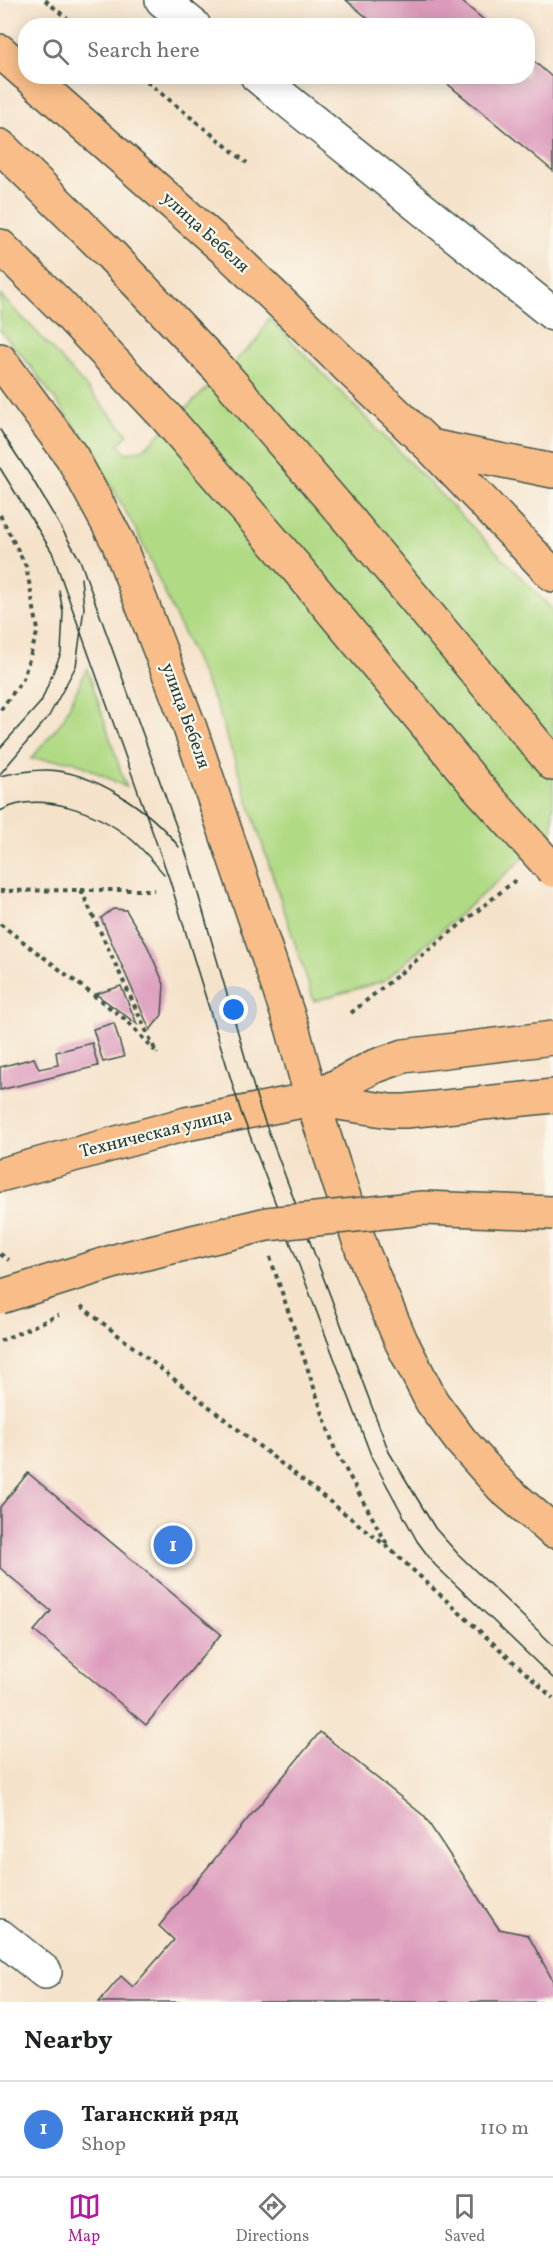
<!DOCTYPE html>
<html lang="en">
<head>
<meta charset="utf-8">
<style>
  body { margin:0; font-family:Vollkorn,serif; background:#f6f6f6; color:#202124 }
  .you { position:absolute; left:234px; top:1010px; width:21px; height:21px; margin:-15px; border:4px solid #fff; border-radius:50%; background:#1a73e8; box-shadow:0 0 0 9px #1a73e833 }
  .badge { display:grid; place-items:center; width:39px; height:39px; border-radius:50%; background:#b5179e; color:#fff; font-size:20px; font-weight:700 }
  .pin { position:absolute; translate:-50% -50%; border:3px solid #fff; box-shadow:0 2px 6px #0006 }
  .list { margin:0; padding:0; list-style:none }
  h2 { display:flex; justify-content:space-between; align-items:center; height:78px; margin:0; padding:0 24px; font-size:26px }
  h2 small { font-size:20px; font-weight:400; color:#757577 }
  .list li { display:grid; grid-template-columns:39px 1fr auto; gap:18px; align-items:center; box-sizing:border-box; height:96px; padding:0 24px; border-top:2px solid #e0e0e0 }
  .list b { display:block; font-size:22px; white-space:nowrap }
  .list p { margin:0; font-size:20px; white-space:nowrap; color:#757577 }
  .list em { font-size:20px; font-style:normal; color:#757577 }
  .icon { flex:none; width:33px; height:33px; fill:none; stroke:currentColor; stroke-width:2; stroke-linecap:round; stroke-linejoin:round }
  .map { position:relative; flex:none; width:553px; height:2002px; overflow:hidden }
  .search { position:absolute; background:#fff; box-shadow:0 3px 15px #0003; left:18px; right:18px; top:18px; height:66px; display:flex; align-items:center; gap:15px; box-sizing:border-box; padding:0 21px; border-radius:24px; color:#757577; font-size:22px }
  .sheet { height:174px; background:#fff }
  nav { display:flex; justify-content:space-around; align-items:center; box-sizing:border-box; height:84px; border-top:2px solid #e0e0e0; background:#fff; font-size:16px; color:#757577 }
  nav a { display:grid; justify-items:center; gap:3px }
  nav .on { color:#b5179e }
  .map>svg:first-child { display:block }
  .green { fill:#b1da85; stroke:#688c5c; stroke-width:1.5 }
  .building { fill:#dc9abb }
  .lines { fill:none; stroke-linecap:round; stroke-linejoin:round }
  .minor-casing { stroke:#3f564a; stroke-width:36 }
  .major-casing { stroke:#3f564a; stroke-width:36 }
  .path { stroke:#3f564a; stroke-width:4; stroke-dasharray:4.5 4.5; stroke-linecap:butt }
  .minor { stroke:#fff; stroke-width:33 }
  .major { stroke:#f8bd89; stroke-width:33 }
  .tram { stroke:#1f3d34; stroke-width:1.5 }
  .major-bridge-casing { stroke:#3f564a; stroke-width:36; stroke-linecap:butt }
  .major-bridge { stroke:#f8bd89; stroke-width:33 }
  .labels { text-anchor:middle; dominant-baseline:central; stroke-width:4.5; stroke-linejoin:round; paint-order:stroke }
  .street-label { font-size:18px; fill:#1f3d34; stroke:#fbf7ec }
</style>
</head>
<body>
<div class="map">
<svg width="553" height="2002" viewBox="0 0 553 2002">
  <rect width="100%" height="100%" fill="#fbf7ec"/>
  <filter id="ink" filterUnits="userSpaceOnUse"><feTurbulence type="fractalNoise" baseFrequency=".0167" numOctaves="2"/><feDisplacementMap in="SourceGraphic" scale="12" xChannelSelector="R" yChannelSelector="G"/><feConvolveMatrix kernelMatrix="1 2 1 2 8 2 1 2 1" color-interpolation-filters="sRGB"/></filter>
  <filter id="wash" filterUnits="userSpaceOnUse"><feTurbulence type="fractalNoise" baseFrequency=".008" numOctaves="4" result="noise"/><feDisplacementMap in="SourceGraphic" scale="24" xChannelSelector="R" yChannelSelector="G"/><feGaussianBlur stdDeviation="1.35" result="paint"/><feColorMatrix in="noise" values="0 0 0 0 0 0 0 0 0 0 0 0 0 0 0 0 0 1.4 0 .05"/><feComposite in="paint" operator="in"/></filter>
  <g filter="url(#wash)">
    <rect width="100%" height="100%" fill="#f5e2ca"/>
    <path class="green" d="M0,295l35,35 93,104 -10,11 9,8 17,-4 113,-109 12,-22 284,292v222l-169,149 -70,20 -96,-291 -81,-178 -50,-89 -59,-80 -28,-33z
      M87,668l39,119 -52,-26 -43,-2 32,-39z"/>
    <g id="blocks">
      <path class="building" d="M346,0h114l31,26h-114z
        M528,56l25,22v93l-115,-95h90z
        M113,909l13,1 21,35 17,39 -2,31 -12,15 -49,-112z
        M121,986l16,38 -41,-30z
        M114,1023l10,34 -21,5 -10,-33z
        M92,1043l6,23 -98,24v-23l34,-9 5,11 19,-4 -2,-13z
        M28,1473l193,161 -75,91 -112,-94 17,-20 -51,-43v-61z
        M320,1732l104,84 75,113 29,6 25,46v21h-454l22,-26 12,11 41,-47 -15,-14z"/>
    </g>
  </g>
  <g filter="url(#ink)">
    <use href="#blocks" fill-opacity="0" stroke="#3f564a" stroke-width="1.5"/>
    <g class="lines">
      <defs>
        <path id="minor" d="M162,0l32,26
          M257,76l296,238
          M0,1936l45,36"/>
        <path id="major" d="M0,51l26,23
          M29,76l200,177 201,193 123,129
          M0,146l111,109 108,114 130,151 204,244
          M0,246l60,59 106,112
          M0,360l72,97 46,85 72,186 102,299 20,72 29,89 22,64 38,89 31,61 29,39 42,47 50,43
          M430,446l123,25
          M312,1099l78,12h16l147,-15
          M0,1175l186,-51 126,-25 61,-32 31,-11 149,-18"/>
      </defs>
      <use href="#minor" class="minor-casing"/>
      <use href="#major" class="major-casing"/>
      <path class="path" d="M45,0l31,26
        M140,76l107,87
        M0,515l26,51 12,64 -15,49 -23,32
        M81,890h73
        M0,891l81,-1 76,164
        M0,924l126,96 29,31
        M351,1013l167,-135
        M0,1254l9,6
        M270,1257l65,193 53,96
        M81,1306l309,243 163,149
        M0,1341l59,-26"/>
      <use href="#minor" class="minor"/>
      <use href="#major" class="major"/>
      <path class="tram" d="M0,430l33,50 47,80 108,299 72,250 129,343 46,76 23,26 95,91
        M0,468l52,84 117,326 72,234 131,346 45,83 18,24 118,113
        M0,748l41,-46 20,-49 2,-41 -4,-22
        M0,774l49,-58 27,-50 8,-58 -3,-30
        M0,776c15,-3 30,-6 46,-6 47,1 105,40 133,77
        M0,811c40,-22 100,2 132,29 12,10 22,23 32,34"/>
      <defs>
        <path id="major-bridge" d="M166,417l128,148 183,221 76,84
          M0,1297l122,-38 145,-35 156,-16 130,5"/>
      </defs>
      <use href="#major-bridge" class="major-bridge-casing"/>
      <use href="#major-bridge" class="major-bridge"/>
    </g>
  </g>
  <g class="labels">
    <g class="street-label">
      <text transform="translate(205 233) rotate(42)">улица Бебеля</text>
      <text transform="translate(185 716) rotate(70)">улица Бебеля</text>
      <text transform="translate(156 1134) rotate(-14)">Техническая улица</text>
    </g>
  </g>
</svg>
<div class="you"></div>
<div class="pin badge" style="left:173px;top:1545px;background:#3f7fe0">1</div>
<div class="search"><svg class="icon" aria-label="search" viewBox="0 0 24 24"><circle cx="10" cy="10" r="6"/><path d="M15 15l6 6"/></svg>Search here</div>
</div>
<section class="sheet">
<h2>Nearby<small></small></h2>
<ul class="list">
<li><span class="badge" style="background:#3f7fe0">1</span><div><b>Таганский ряд</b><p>Shop</p></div><em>110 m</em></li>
</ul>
</section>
<nav>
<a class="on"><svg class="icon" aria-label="map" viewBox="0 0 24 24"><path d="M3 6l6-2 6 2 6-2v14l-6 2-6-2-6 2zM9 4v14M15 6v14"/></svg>Map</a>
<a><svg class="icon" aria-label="directions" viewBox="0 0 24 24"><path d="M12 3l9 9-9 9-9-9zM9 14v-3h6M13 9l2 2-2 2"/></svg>Directions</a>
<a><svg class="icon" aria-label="saved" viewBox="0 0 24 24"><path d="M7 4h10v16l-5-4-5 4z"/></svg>Saved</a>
</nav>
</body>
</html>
